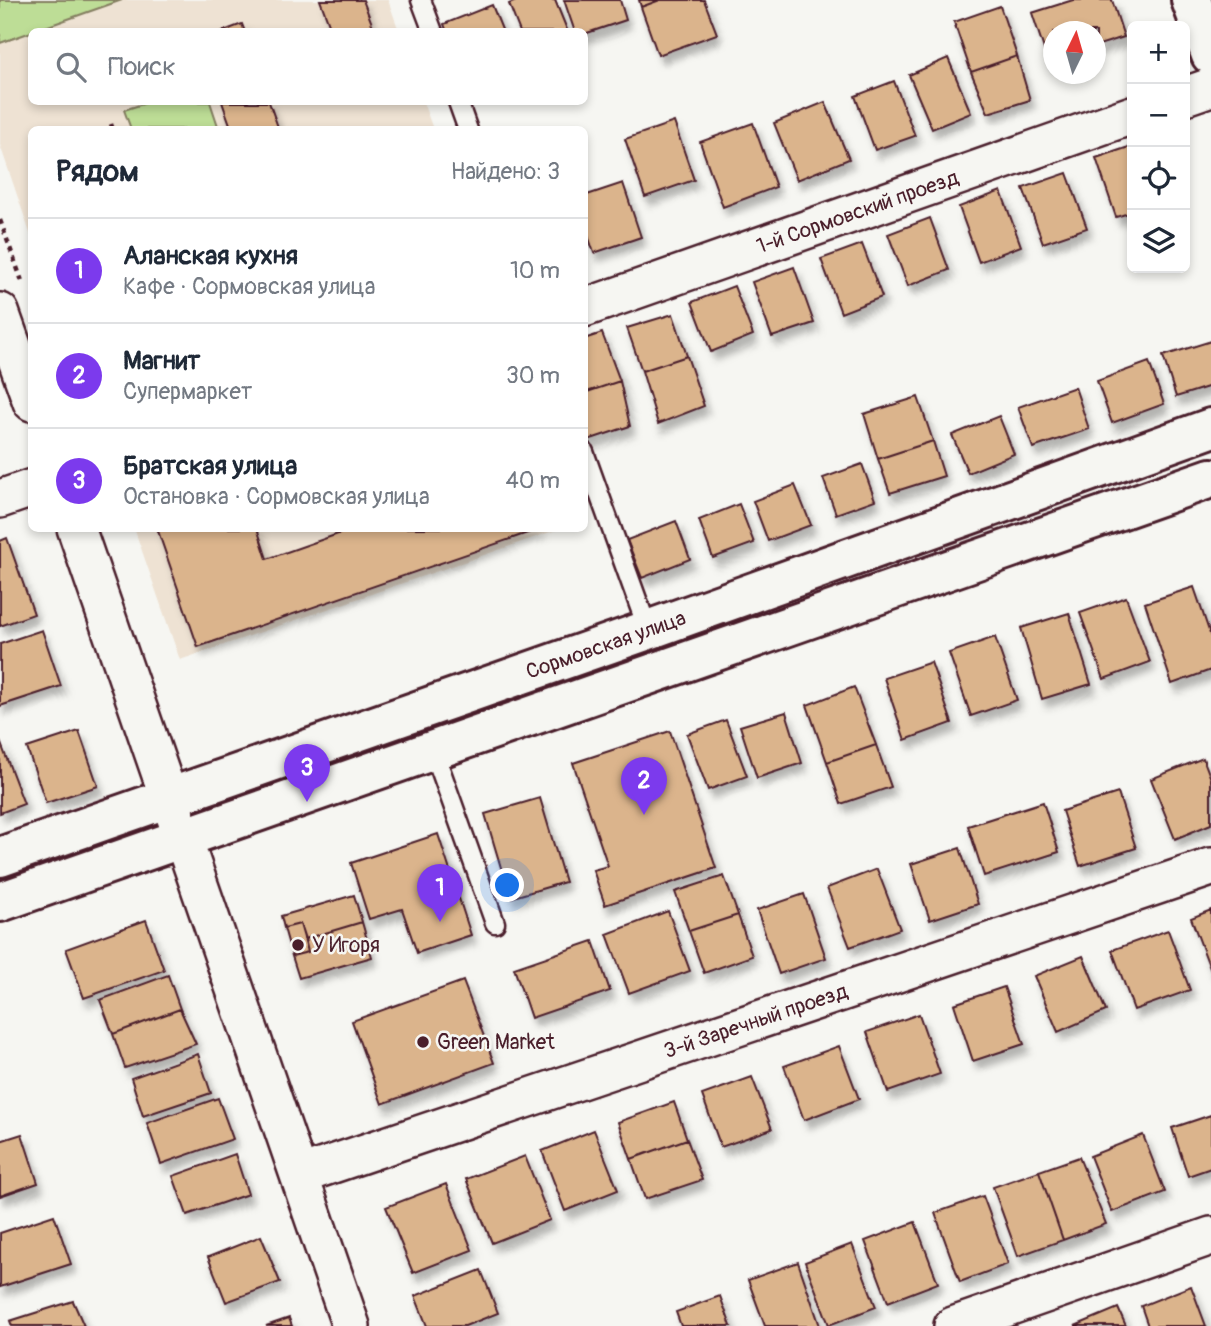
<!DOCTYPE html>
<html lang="ru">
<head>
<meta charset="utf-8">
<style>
  body { margin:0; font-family:Pangolin,sans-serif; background:#f2f2f3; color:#1f2937 }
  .controls { position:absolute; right:21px; top:21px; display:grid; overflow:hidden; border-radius:10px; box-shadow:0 4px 10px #0003 }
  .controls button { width:63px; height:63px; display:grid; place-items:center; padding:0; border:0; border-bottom:2px solid #e0e1e3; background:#fff; color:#1f2937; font:35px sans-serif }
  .compass { position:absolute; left:1043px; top:21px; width:63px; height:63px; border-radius:50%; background:#fff; box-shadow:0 4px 10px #0003; rotate:5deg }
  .you { position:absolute; left:508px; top:886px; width:24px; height:24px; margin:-18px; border:5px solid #fff; border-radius:50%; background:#1a73e8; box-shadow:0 0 0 10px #1a73e833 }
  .badge { display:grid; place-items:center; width:46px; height:46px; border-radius:50%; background:#7c3aed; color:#fff; font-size:23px; font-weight:700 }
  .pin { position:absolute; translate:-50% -58px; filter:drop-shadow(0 2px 4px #0008) }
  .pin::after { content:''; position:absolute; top:37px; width:24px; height:21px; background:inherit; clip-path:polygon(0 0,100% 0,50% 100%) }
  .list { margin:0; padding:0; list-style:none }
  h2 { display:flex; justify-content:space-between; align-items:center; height:91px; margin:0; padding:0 28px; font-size:30px }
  h2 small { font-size:23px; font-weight:400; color:#747a83 }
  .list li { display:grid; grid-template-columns:46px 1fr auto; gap:21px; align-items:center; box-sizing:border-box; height:105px; padding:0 28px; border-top:2px solid #e0e1e3 }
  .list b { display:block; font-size:26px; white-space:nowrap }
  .list p { margin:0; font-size:23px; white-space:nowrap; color:#747a83 }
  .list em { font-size:23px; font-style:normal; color:#747a83 }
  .icon { flex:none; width:38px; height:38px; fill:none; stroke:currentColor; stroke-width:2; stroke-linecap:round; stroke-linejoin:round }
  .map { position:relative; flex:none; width:1211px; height:1326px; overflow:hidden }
  .search { position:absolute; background:#fff; box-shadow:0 4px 10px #0003; left:28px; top:28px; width:560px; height:77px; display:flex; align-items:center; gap:18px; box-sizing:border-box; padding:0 24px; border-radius:10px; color:#747a83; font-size:26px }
  .panel { position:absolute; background:#fff; box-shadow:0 4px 10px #0003; left:28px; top:126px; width:560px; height:406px; border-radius:10px }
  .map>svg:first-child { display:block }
  .built { fill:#eee2d3 }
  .green { fill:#bddd96; stroke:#847e60; stroke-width:2 }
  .building { fill:#dbb48c; stroke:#4a1f2b; stroke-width:2; filter:url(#shadow) }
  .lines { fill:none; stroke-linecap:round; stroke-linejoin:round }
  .service-casing { stroke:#4a1f2b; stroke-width:23 }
  .minor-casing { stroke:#4a1f2b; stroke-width:42 }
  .tertiary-casing { stroke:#4a1f2b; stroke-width:44 }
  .secondary-casing { stroke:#4a1f2b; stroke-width:44 }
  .path { stroke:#4a1f2b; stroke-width:4.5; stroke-dasharray:5 5; stroke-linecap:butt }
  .service { stroke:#f6f6f2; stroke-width:18 }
  .minor { stroke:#f6f6f2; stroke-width:37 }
  .tertiary { stroke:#f6f6f2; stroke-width:38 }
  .secondary { stroke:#f6f6f2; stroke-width:38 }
  .poi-dot { fill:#4a1f2b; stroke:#f6f6f2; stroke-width:2.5 }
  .labels { text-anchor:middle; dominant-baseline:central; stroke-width:5; stroke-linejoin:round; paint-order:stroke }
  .street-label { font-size:21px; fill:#4a1f2b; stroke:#f6f6f2 }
  .poi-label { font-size:21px; fill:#4a1f2b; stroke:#f6f6f2; text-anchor:start }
</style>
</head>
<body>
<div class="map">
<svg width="1211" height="1326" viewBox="0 0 1211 1326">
  <defs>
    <filter id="shadow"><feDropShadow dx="4.5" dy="8" stdDeviation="3.5" flood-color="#0004"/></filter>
  </defs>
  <rect width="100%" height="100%" fill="#f6f6f2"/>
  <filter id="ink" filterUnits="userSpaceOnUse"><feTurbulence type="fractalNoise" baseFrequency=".0143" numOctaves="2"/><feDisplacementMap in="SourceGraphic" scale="14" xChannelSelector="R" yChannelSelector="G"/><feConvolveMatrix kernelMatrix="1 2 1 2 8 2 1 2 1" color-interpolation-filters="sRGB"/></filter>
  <g filter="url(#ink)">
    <path class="built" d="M0,0h388l11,31 -367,1v70h391l10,27 -401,1 -1,106 -31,-91z
      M134,528l425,1 -379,131z"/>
    <path class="green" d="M0,0h122l-122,43z
      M149,102h61l9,27h-88l-7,-19z"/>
    <path class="building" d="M320,0h43l12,32h-43z
      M518,0h37l13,32h-48l-11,-28z
      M564,0h56l6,20 -42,14v-2h-9z
      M639,0h21l-19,7z
      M660,0h44l13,34 -59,21 -17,-48z
      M1073,0h39l12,37 -28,9v-14h-42v28l-6,1 -16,-48z
      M492,5l11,27h-56l-3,-8z
      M1000,6l17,50 -46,16 -17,-50z
      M242,24l3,8h-24z
      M1017,56l13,44 -42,13 -17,-41z
      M948,58l23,55 -39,16 -23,-54z
      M894,81l21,55 -40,14 -20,-54z
      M222,102h47l10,28h-47z
      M825,102l24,57 -52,21 -23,-57z
      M674,122l20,58 -49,17 -20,-58z
      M753,123l23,64 -53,20 -23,-65z
      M1132,146v66l-16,5 -20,-59z
      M1067,173l20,55 -44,15 -20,-55z
      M623,183l18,54 -47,16 -10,-29v-28z
      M1001,191l20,55 -42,16 -20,-55z
      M930,218l19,52 -41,16 -20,-52z
      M862,244l20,53 -41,16 -20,-54z
      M794,267l20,56 -42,14 -20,-55z
      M734,286l19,49 -42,17 -19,-50z
      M673,314l14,42 -45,15 -15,-43z
      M602,333l18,48 -36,12v-54z
      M1211,341v45l-35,11 -13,-41z
      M687,356l17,50 -46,18 -16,-53z
      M1149,362l15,42 -52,19 -15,-42z
      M620,381l10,45 -42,14 -4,-10v-37z
      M1075,387l14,42 -56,19 -15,-41z
      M918,397l15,44 -55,18 -14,-45z
      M999,416l15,38 -46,19 -16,-38z
      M933,441l11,35 -54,17 -12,-34z
      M862,464l13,36 -39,14 -13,-36z
      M795,485l16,40 -43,16 -15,-40z
      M739,504l15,39 -41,15 -14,-38z
      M676,521l14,38 -48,19 -15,-38z
      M157,528h100l10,31 88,-31h187l-344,119z
      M7,538l27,76 -34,12v-85z
      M1194,587l17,50v33l-39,14 -27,-81z
      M1126,597l24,65 -46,17 -24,-66z
      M1069,613l22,71 -49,15 -21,-71z
      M42,630l19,56 -61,20v-62z
      M995,637l22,63 -46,16 -22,-63z
      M931,662l21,61 -47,17 -21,-62z
      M854,687l22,58 -49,17 -20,-57z
      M786,712l16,51 -45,15 -17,-52z
      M726,720l21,56 -39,14 -21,-56z
      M79,731l19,55 -52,17 -19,-55z
      M670,731l46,137 -111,37 -12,-35 15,-4 -35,-103z
      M0,741l24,63 -24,9z
      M876,745l15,42 -50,17 -14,-42z
      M1203,758l8,21v45l-36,15 -24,-60z
      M1118,793l18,55 -56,18 -18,-55z
      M540,798l25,84 -55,16 -25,-84z
      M1043,802l16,50 -75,24 -16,-50z
      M438,834l33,101 -54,18 -15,-44 -33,10 -18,-56z
      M960,848l18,56 -48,16 -19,-56z
      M877,869l23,60 -50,18 -23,-59z
      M724,876l14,39 -49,16 -14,-39z
      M804,894l22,64 -47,16 -22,-64z
      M354,895l8,27 -57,17 -5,-15 -16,4 -3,-12z
      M1211,910v61l-20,-53z
      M668,911l22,60 -61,22 -22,-59z
      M738,915l14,41 -48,17 -15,-42z
      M146,920l18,50 -80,28 -18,-49z
      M362,922l10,35 -73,21 -7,-22 16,-4 -3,-13z
      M300,924l8,28 -16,4 -8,-28z
      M1168,930l22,60 -56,20 -22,-60z
      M593,941l17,50 -79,27 -17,-50z
      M1083,956l23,55 -48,21 -24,-56z
      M168,975l12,34 -67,25 -13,-34z
      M463,981l31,82 -112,41 -30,-83z
      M1004,987l20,57 -51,17 -19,-57z
      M180,1009l16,35 -71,24 -12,-34z
      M919,1014l21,60 -52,18 -21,-60z
      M839,1046l20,53 -55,21 -20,-54z
      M198,1054l13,39 -68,23 -12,-38z
      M752,1077l20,52 -51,18 -19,-52z
      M218,1098l15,41 -72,25 -14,-41z
      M674,1102l13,37 -56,20 -13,-37z
      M1211,1115v53l-23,8 -16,-48z
      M594,1130l24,60 -53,21 -23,-60z
      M22,1134l16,49 -38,13v-55z
      M1143,1135l22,57 -53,20 -22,-56z
      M687,1139l15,41 -57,19 -14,-40z
      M235,1154l13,40 -61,21 -14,-39z
      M525,1156l25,64 -58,23 -26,-64z
      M1079,1157l27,67 -43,16 -24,-69z
      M1039,1171l24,69 -45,16 -25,-69z
      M446,1184l26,66 -59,23 -27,-66z
      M983,1196l25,68 -48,18 -25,-69z
      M54,1215l17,49 -71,23v-54z
      M915,1222l23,61 -50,19 -23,-61z
      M261,1236l19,46 -54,20 -18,-45z
      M852,1244l24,63 -47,18 -24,-63z
      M798,1262l22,64h-55l-17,-46z
      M481,1270l17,43 -33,13h-38l-12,-30z
      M1191,1286l15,40h-58l-7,-20z
      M720,1296l11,30h-50l-5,-14z
      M73,1301l11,25h-72l-2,-5z
      M1118,1308l8,18h-51z
      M289,1318l3,8h-26z"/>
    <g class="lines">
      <defs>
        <path id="service" d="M421,0l12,32
          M458,102l10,28
          M584,452l64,178
          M433,749l62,174"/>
        <g id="minor">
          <path d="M1185,96l26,-9"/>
          <path id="s1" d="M584,308l548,-193"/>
          <path d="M0,312l32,90"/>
          <path d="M0,499l32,-11"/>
          <path d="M76,528l275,798"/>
          <path id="s2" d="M300,1175l911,-308"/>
          <path d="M953,1326l258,-90"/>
        </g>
        <path id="tertiary" d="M1191,0l20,55"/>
        <g id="secondary">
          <path id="s3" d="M0,857l648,-227 563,-202"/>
          <path d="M0,902l1211,-424"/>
        </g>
      </defs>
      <use href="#service" class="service-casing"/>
      <use href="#minor" class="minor-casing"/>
      <use href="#tertiary" class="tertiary-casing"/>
      <use href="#secondary" class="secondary-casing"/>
      <path class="path" d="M111,124l2,6
        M0,220l22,61"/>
      <use href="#service" class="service"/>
      <use href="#minor" class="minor"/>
      <use href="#tertiary" class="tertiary"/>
      <use href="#secondary" class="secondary"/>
    </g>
  </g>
  <g class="poi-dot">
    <circle cx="298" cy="945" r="7"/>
    <circle cx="423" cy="1042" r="7"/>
  </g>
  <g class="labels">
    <g class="street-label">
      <text stroke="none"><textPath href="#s1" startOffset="290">1-й Сормовский проезд</textPath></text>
      <text stroke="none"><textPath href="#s3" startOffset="642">Сормовская улица</textPath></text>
      <text stroke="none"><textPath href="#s2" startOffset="481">3-й Заречный проезд</textPath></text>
    </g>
    <g class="poi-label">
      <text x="312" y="945">У Игоря</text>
      <text x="437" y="1042">Green Market</text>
    </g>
  </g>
</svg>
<div class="controls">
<button>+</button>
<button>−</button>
<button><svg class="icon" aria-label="locate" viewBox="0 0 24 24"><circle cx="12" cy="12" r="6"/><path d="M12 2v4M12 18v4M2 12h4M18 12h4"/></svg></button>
<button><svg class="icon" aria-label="layers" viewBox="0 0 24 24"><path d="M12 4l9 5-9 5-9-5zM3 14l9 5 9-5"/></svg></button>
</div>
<svg class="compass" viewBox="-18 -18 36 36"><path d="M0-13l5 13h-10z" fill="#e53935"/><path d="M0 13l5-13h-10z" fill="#747a83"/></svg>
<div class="you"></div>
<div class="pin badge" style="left:440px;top:922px">1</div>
<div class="pin badge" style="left:644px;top:815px">2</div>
<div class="pin badge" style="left:307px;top:802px">3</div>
<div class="search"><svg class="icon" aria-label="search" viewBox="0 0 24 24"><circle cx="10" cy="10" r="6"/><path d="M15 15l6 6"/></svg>Поиск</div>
<section class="panel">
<h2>Рядом<small>Найдено: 3</small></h2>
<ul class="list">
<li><span class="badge">1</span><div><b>Аланская кухня</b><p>Кафе · Сормовская улица</p></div><em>10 m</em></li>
<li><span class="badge">2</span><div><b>Магнит</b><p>Супермаркет</p></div><em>30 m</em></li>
<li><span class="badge">3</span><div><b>Братская улица</b><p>Остановка · Сормовская улица</p></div><em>40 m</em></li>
</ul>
</section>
</div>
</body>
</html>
